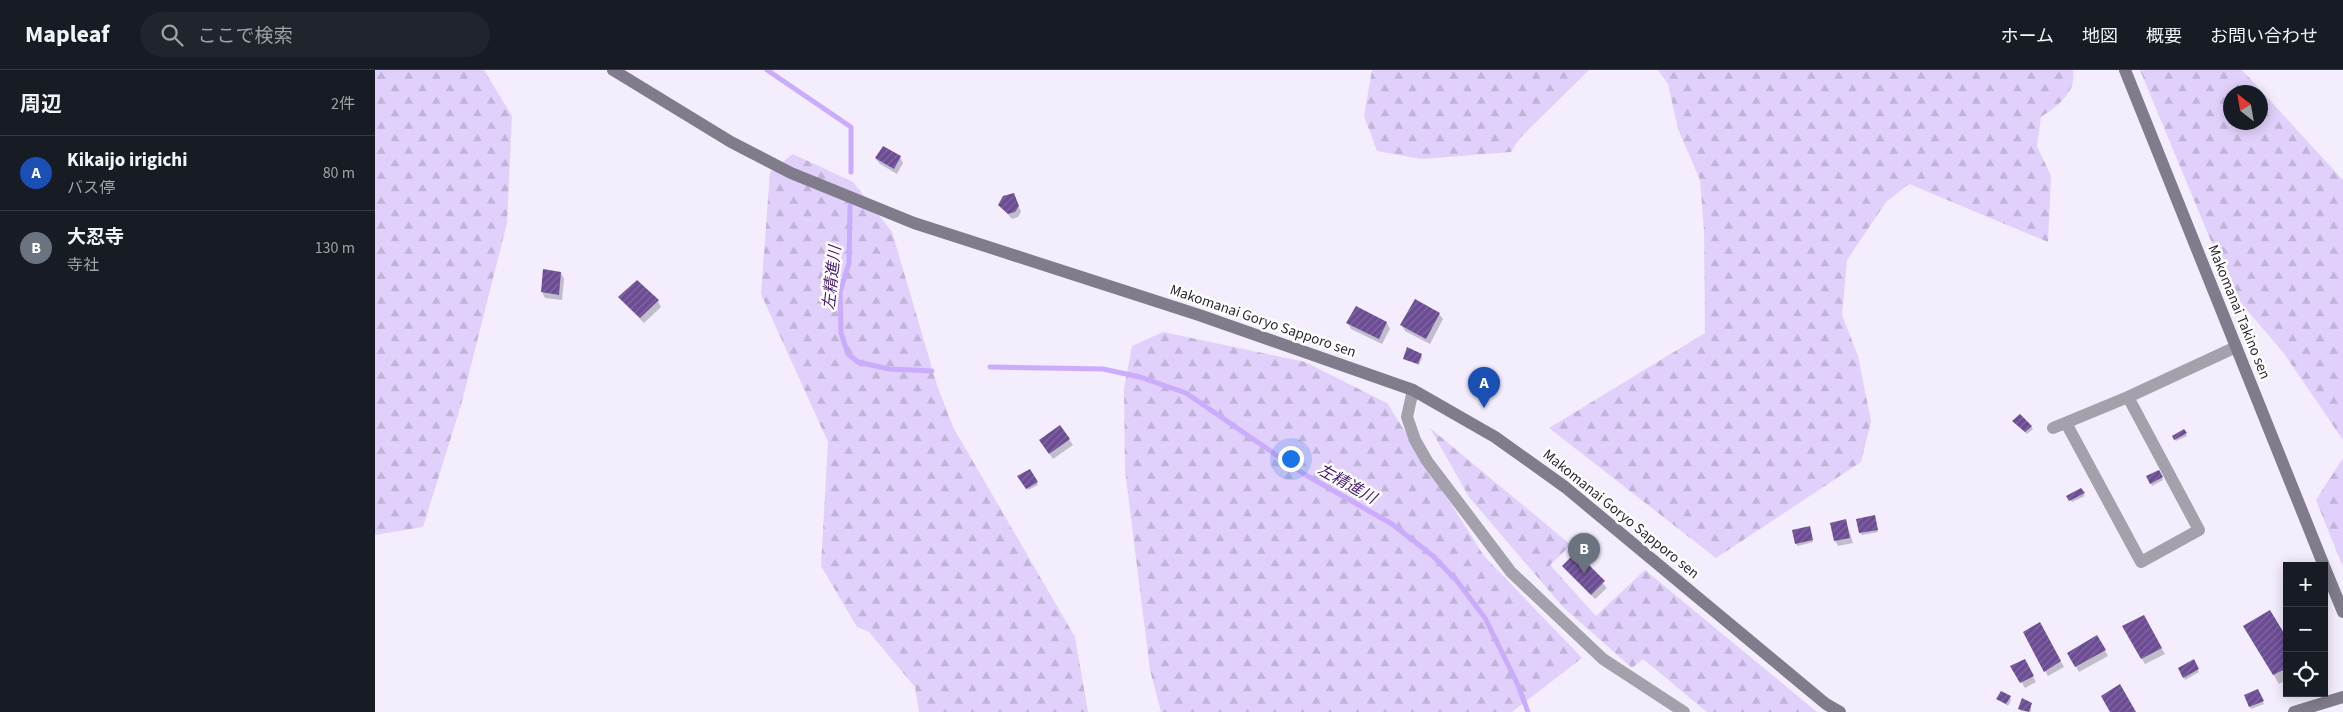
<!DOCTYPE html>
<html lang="ja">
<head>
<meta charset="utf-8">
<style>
  body { margin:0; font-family:"Source Sans 3","Noto Sans JP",sans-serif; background:#20242c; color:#f1f3f6 }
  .controls { position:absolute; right:15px; bottom:15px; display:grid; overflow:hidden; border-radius:0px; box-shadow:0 2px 12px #0003 }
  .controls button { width:45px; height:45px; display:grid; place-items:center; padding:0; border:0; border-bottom:1px solid #363941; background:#171b24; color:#f1f3f6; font:25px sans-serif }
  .compass { position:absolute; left:1848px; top:15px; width:45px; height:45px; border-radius:50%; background:#171b24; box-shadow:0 2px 12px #0003; rotate:329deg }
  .you { position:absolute; left:915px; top:388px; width:18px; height:18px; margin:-12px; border:4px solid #fff; border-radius:50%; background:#1a73e8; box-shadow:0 0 0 8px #1a73e833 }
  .badge { display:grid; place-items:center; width:32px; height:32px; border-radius:50%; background:#d93025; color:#fff; font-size:16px; font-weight:700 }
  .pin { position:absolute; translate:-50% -41px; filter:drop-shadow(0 1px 2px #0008) }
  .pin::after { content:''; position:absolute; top:26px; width:18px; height:15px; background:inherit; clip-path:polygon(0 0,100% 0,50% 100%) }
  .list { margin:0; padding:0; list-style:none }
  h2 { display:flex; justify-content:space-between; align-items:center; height:65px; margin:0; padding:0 20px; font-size:21px }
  h2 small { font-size:16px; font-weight:400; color:#9ea1a6 }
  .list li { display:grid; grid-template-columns:32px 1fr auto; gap:15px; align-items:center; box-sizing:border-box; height:75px; padding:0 20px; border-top:1px solid #363941 }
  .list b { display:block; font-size:19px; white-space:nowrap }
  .list p { margin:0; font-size:16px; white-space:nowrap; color:#9ea1a6 }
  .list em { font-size:16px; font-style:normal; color:#9ea1a6 }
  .icon { flex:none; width:28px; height:28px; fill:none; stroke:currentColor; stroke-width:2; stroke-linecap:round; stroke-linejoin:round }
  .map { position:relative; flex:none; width:1968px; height:642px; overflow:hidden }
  header { display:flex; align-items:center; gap:30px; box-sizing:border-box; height:70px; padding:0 25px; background:#171b24; border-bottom:1px solid #363941 }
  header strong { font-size:24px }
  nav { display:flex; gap:28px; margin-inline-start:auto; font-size:18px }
  .search { width:350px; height:45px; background:#20242c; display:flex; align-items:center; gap:12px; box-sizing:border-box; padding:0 18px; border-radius:28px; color:#9ea1a6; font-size:19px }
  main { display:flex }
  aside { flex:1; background:#171b24 }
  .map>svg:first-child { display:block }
  .forest { fill:url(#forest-firs); fill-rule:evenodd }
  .shadow { fill:#0003 }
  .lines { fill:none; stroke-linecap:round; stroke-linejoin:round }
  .stream { stroke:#cbabfb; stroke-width:5 }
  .building { fill:url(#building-hatch) }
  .street { stroke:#a5a1ac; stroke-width:12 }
  .secondary { stroke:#817c8b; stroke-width:12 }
  .labels { text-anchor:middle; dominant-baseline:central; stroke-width:5; stroke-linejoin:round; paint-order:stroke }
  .street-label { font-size:15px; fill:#2e2b34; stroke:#fff }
  .water-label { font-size:16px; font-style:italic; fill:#4a1c77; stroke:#fff }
</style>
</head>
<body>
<header>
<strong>Mapleaf</strong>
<div class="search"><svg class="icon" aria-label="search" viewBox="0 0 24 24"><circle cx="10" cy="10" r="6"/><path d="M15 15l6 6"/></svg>ここで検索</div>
<nav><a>ホーム</a><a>地図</a><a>概要</a><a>お問い合わせ</a></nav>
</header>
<main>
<aside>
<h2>周辺<small>2件</small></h2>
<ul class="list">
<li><span class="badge" style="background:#1a4fb4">A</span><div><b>Kikaijo irigichi</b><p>バス停</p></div><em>80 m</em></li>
<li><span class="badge" style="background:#6b7280">B</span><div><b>大忍寺</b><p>寺社</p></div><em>130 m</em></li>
</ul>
</aside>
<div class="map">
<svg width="1968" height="642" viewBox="0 0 1968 642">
  <defs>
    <pattern id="forest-firs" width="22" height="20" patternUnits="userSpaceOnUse" patternTransform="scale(1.25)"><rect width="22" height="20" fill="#e0d0fb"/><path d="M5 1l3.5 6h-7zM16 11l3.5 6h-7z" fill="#c0b3d8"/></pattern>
    <pattern id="building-hatch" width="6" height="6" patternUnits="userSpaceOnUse" patternTransform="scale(1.25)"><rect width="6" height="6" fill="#6c4c95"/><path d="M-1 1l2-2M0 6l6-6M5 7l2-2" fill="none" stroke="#8169a0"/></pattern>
  </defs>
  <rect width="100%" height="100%" fill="#f3edfd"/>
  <path class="forest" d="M0,0h109l28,46 -5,107 -46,182 -38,122 -48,8z
    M997,0h217l-69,68 -9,14 -90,7 -44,-8 -13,-35z
    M1283,0h415c4,22 -15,36 -32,47l-4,29 14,30 -3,66 -139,-58 -23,18 -39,58 -5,55 16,41 13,65 -10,41 -145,96 -167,-130 156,-95 -1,-103 -4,-50 -22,-51 -10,-45z
    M1765,0h102l101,110v260l-60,-88 -50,-58zM1856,22h30v30h-30z
    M418,84l60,28 39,50 45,153 16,42 122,210 13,75h-169l-4,-25 -46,-55 -12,-5 -36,-61 7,-124 -67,-148 9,-122z
    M788,262l142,30 82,41 97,153 98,102 -70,54h-351l-11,-42 -25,-200 -1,-81 8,-43z
    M1055,358l141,117 -21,20 46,51 49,-46 172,142h-110l-64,-53 -11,9 -69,-61 -94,-110z
    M1968,388v109l-27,-67z"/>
  <path class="shadow" d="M525,87l3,6 -6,11 -17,-10 -4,-5z
    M641,130l5,12 -3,5 -6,2 -12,-14z
    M186,203l3,6 -2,21 -17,-2 -3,-6z
    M244,228l39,3 3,6 -17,16z
    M1064,244l4,5 -13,25 -25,-13 -3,-6z
    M973,253h39l3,6 -8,15 -31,-15z
    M1046,285l1,3 -3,7 -15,-6z
    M1640,353l16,3 2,3 -6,5z
    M685,357l13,18 -20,14 -9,-13z
    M1809,360l3,6 -11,5 -3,-4z
    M655,400l8,15 -10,5 -9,-14z
    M1784,401l4,9 -11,6 -4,-9z
    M1705,419l5,7 -13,6 -4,-6z
    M1500,449l3,13 -16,3 -2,-2z
    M1471,451l7,22 -15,3 -3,-6z
    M1435,460l3,12 -15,4 -2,-2z
    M1201,484l31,34 -12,11 -32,-32z
    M1768,547l22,37 -20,10 -22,-37z
    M1664,554l25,43 -16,9 -3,-5z
    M1869,556l43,14v39l-8,5z
    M1722,566l11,20 -29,16 -11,-19z
    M1649,591l12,21 -11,6 -13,-22z
    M1818,591l6,11 -14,8 -5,-12z
    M1882,621l7,13 -13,5 -1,-2z
    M1635,627l1,3 -3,6 -10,-7z
    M1656,634v8l-10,-1 -2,-2z"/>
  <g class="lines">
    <path class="stream" d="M392,0l84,57v45
      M475,136l-1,57 -9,29 1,41 7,21 10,8 31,7 43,2
      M615,297l113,2 37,8 46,16 118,81 88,50 41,32 24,25 28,37 33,67 10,27"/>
  </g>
  <path class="building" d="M508,76l18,10 -7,13 -19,-11z
    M639,123l5,13 -4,6 -7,2 -10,-9 5,-9z
    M168,199l18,3 -2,23 -18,-3z
    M262,210l22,20 -19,18 -22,-21z
    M1040,229l25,14 -14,26 -26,-14z
    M981,236l31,16 -8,17 -33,-16z
    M1032,277l15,7 -4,10 -15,-5z
    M1645,344l12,12 -7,6 -13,-11z
    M685,355l10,14 -21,15 -10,-14z
    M1809,359l3,4 -13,7 -2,-4z
    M655,399l8,13 -12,7 -9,-13z
    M1784,400l4,7 -13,7 -4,-8z
    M1706,418l4,5 -16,8 -3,-5z
    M1500,445l3,15 -19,3 -3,-14z
    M1471,449l4,19 -16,3 -4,-18z
    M1435,456l3,14 -18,4 -3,-14z
    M1201,482l29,29 -14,14 -29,-29z
    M1895,540l17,28v30l-14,7 -30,-49z
    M1769,545l18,33 -21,11 -19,-33z
    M1665,552l21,39 -17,11 -21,-40z
    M1722,565l9,15 -31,17 -8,-14z
    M1650,589l9,17 -14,7 -10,-17z
    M1819,589l5,10 -16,9 -5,-10z
    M1745,614l16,28h-26l-9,-16z
    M1883,619l6,12 -15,6 -5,-12z
    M1626,621l10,5 -5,8 -10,-5z
    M1647,628l10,5 -3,9 -11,-3z"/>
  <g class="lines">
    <path class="street" d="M1038,320l-6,27 8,23 12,21 84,111 92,87 81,53
      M1691,353l75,139 58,-32 -71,-133
      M1678,358l75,-31 108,-50"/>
    <path class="secondary" d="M238,0l118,72 60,31 123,50 285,92 214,75 82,47 70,50 261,217 14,8
      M1750,0l199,496
      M1949,496l19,46
      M1919,642l49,-15"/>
  </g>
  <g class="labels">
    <g class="street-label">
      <text transform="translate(1864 242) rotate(68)">Makomanai Takino sen</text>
      <text transform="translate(888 251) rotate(19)">Makomanai Goryo Sapporo sen</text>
      <text transform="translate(1246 444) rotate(39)">Makomanai Goryo Sapporo sen</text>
    </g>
    <g class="water-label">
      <text transform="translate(457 208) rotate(-84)">左精進川</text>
      <text transform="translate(972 414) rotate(29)">左精進川</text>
    </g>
  </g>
</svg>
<div class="controls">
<button>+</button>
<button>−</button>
<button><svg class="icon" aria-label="locate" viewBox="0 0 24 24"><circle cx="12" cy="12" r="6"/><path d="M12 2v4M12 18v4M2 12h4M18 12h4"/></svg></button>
</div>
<svg class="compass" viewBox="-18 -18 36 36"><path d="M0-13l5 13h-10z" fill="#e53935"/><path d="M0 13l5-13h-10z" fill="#9ea1a6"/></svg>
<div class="you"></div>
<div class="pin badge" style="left:1109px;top:338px;background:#1a4fb4">A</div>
<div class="pin badge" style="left:1209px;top:504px;background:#6b7280">B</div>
</div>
</main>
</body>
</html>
